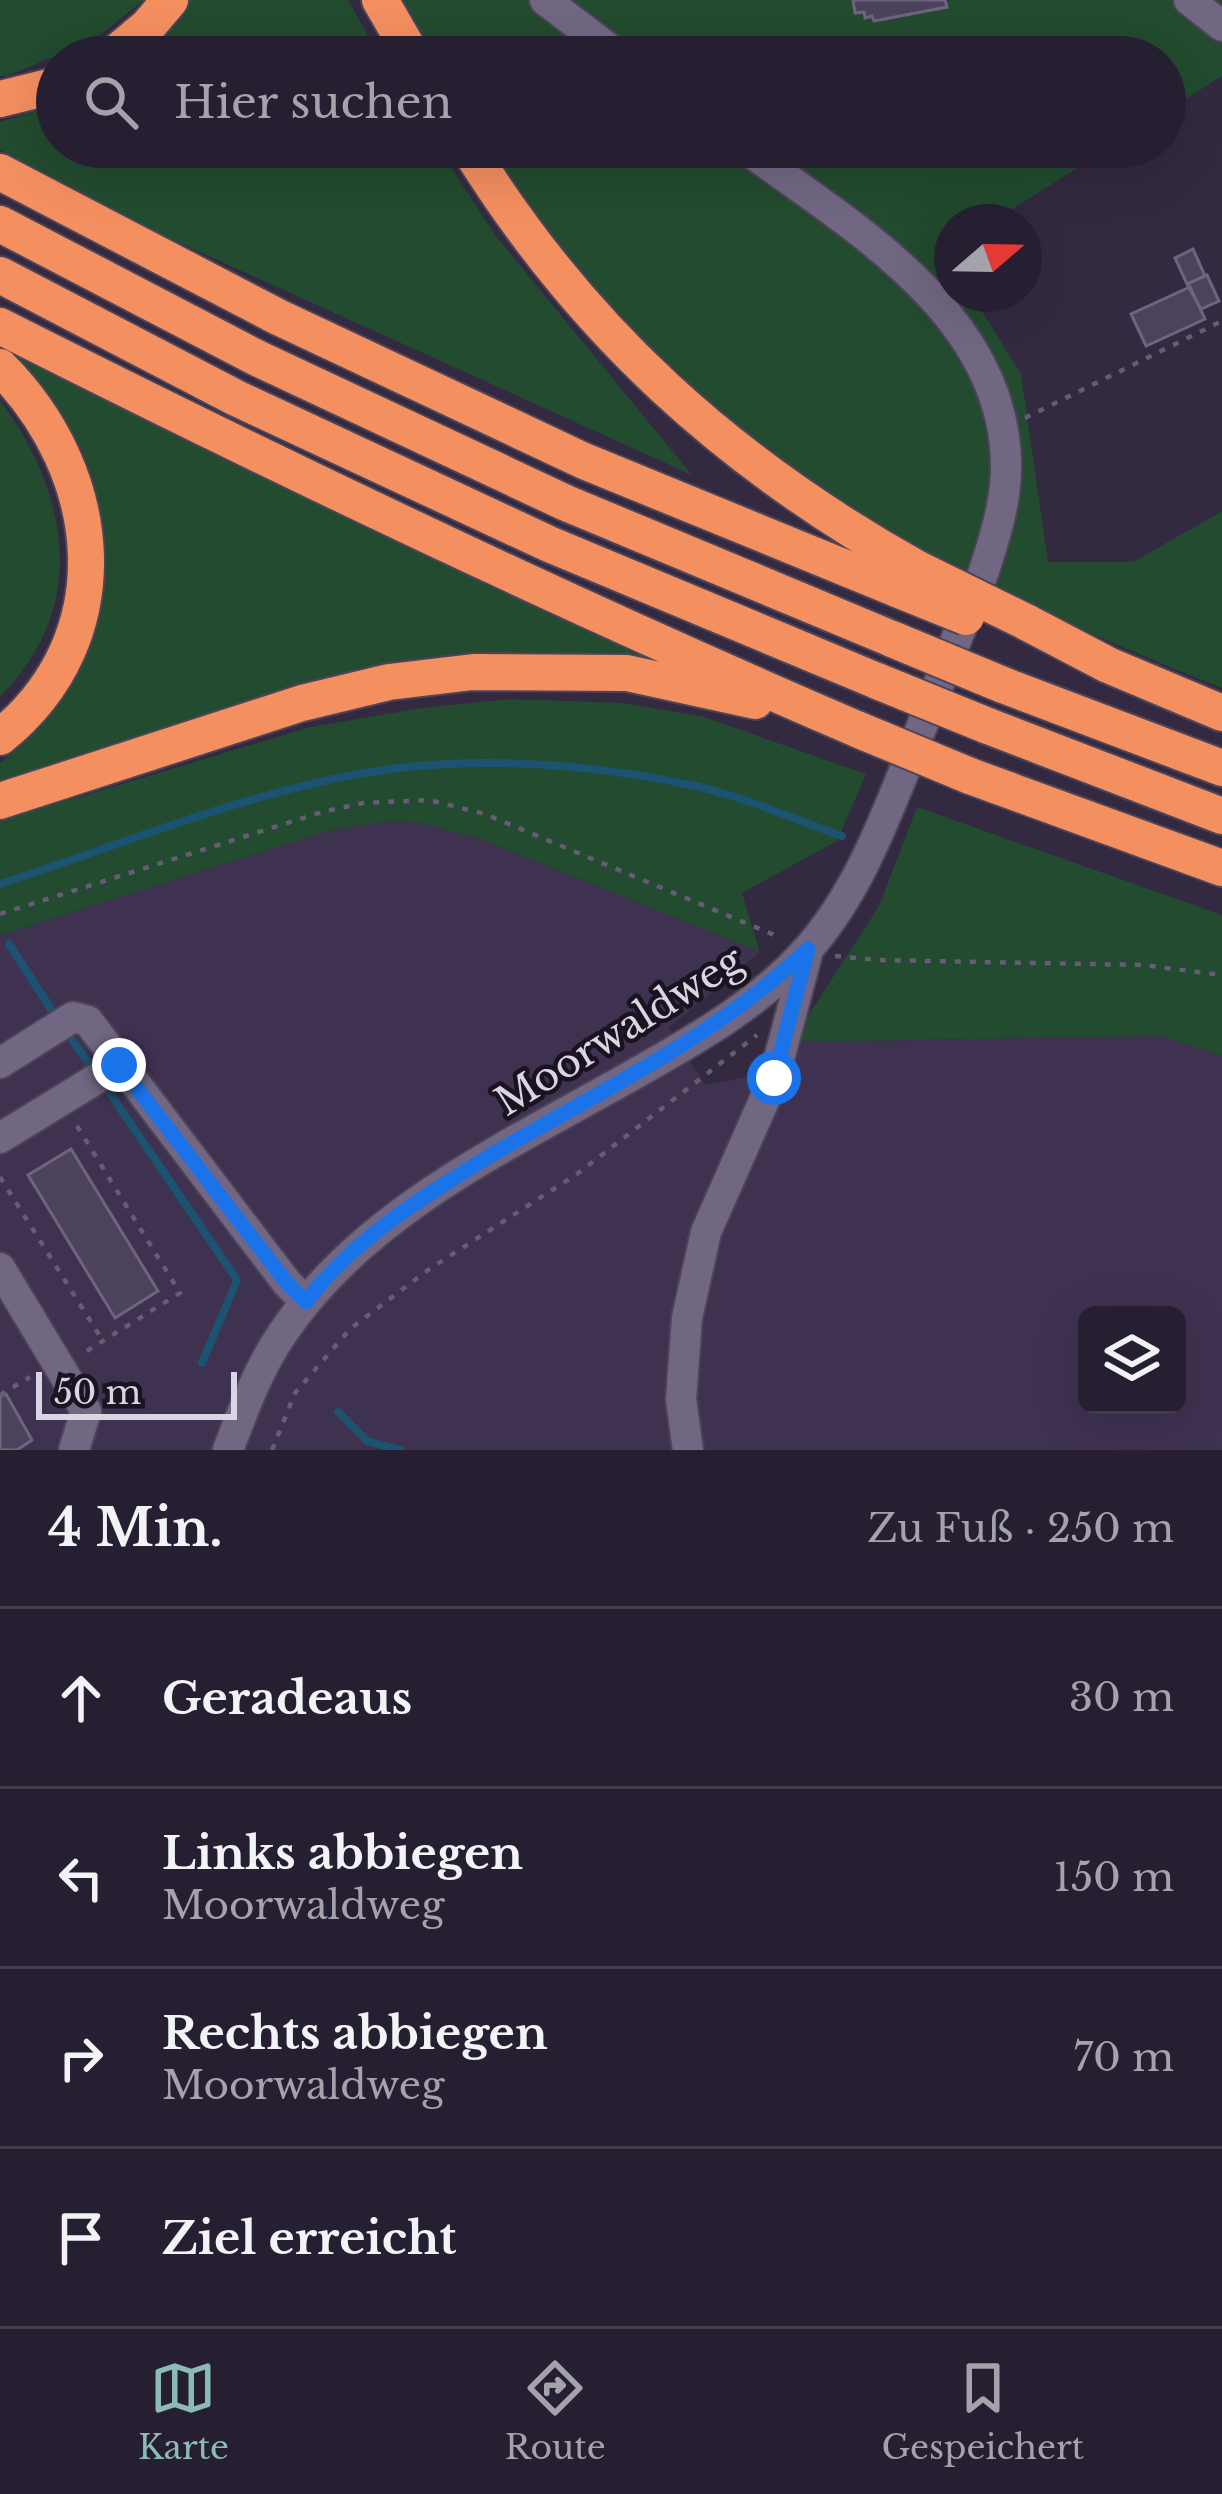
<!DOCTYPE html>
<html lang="de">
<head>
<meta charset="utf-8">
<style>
  body { margin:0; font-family:"Libre Baskerville",serif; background:#322c3d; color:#f1f3f6 }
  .controls { position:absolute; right:36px; bottom:36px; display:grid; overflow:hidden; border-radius:18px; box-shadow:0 12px 48px #0002 }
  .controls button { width:108px; height:108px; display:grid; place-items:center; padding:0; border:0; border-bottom:3px solid #423d4d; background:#261f31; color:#f1f3f6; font:60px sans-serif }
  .compass { position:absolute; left:934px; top:204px; width:108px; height:108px; border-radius:50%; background:#261f31; box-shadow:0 12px 48px #0002; rotate:70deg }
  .scale { position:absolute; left:36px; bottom:30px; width:201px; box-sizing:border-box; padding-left:12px; border:6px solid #dad4e4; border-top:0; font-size:33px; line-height:42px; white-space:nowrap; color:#dad4e4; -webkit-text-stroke:9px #19141f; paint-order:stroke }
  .stop { position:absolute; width:36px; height:36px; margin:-27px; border:9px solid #1a73e8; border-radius:50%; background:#fff }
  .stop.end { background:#1a73e8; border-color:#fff; box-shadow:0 3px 12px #0008 }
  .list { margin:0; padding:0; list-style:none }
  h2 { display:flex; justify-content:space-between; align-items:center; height:156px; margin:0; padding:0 48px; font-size:51px }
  h2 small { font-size:39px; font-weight:400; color:#a4a2ab }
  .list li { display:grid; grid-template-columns:78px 1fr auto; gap:36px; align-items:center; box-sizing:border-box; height:180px; padding:0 48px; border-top:3px solid #423d4d }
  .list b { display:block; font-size:45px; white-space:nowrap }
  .list p { margin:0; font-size:39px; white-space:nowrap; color:#a4a2ab }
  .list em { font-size:39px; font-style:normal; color:#a4a2ab }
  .icon { flex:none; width:66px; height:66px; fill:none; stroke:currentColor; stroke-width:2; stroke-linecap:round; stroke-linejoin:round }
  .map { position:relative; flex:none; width:1222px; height:1450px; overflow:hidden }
  .search { position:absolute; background:#261f31; box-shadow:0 12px 48px #0002; left:36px; right:36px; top:36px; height:132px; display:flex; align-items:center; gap:30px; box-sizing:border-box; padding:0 42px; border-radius:66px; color:#a4a2ab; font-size:45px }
  .sheet { height:876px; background:#261f31 }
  nav { display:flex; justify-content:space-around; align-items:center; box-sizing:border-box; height:168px; border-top:3px solid #423d4d; background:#261f31; font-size:33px; color:#a4a2ab }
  nav a { display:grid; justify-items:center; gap:6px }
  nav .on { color:#8bbbb9 }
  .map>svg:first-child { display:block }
  .built { fill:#3f3150; fill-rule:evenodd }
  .green { fill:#224b2f }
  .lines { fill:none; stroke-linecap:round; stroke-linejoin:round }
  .stream { stroke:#1c5371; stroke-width:8 }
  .building { fill:#4d425c; stroke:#6f6480; stroke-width:3 }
  .minor-casing { stroke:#4d4458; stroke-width:34 }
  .highway-casing { stroke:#4d4458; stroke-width:40 }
  .path { stroke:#665d73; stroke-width:4.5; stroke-dasharray:6 9; stroke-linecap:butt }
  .minor { stroke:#726783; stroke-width:30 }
  .highway { stroke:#f48f60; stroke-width:36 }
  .highway-bridge-casing { stroke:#4d4458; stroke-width:40; stroke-linecap:butt }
  .highway-bridge { stroke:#f48f60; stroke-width:36 }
  .route { stroke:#1a73e8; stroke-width:15 }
  .labels { text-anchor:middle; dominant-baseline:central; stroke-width:9; stroke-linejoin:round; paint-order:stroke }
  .street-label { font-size:39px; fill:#dad4e4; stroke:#19141f }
</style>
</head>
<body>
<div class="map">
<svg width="1222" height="1450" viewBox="0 0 1222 1450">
  <rect width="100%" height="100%" fill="#332941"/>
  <path class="built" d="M389,821l31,2 61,16 279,113 -91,76 36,57 58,-11 28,-32 370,-6 61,20v394h-1222v-515l332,-105zM1087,1315h90v90h-90z"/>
  <path class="green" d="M0,0h144l-49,39 -87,37h-8z
    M184,0h164l32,57h-244z
    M398,0h824v76l-57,36v-55h-732z
    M57,104v43h381l57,88 197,240 -576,-261 -116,-64v-28z
    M487,147h623l-118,75h-40v25l-7,5 7,11v31h19l50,80 27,188h85l89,-51v177c-71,-28 -141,-58 -210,-90 -30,-13 -62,-25 -91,-42 -174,-103 -328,-235 -434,-409z
    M18,350l666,312 -162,-4 -522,130v-25c98,-82 137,-221 70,-335 -16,-27 -37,-50 -57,-74z
    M0,400c69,94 90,206 0,297z
    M510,699l114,4 80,14 162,57 -29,67 -95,52 18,59 -279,-113 -61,-16 -31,-2 -57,9 -332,105v-114l310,-94 112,-19z
    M917,807l305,108v141l-61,-20 -370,6 88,-136z"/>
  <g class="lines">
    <path class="stream" d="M0,884c117,-38 238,-88 358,-110 109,-20 230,-11 337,12 50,11 99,33 147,50
      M9,944l47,73
      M65,1029l29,42
      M103,1083l134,197 -35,83
      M338,1412l29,29 33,9"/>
  </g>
  <path class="building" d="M853,0h92l2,7 -73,14 -2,-5 -7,2 -1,-6 -9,1z
    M1193,249l12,27 -18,8 -12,-26z
    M1207,275l12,26 -18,8 -14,-25z
    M1190,287l15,32 -59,27 -15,-32z
    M71,1149l87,142 -43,27 -87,-143z
    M6,1394l26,46 -15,10h-17v-54z"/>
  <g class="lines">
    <defs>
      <path id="minor" d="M545,0l75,57
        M1189,0l33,26
        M0,1063l73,-46 15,4 199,262 19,19
        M0,1138l119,-73
        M0,1268l86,143 -12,39
        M228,1450c15,-39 30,-81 54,-116 83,-124 230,-190 356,-262 60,-34 123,-70 169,-122 51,-57 78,-132 106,-201 23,-60 47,-119 71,-178 11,-34 23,-72 22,-109 -3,-149 -156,-237 -263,-315
        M688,1450l-7,-51 6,-81 19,-86 68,-154 33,-124"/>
      <path id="highway" d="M380,0l33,57
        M111,57l37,-31 22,-26
        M0,99l57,-14
        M468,147c114,185 262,317 450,422
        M0,172l278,145 306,144 325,133
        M0,224l257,134 309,145 326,136
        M0,275l236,123 313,146 328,137
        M0,326c283,143 568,279 859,404
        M0,367c105,105 124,270 0,370
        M1026,622l82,43 114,48
        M1003,685l219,83
        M988,726l234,90
        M970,776l252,92
        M0,801l302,-98 87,-21 84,-10 154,1 128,28"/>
    </defs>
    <use href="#minor" class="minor-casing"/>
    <use href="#highway" class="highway-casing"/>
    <path class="path" d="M643,39l24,18
      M1025,418l197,-97
      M0,914l322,-102 41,-9 66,-3 56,14 294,123
      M835,956l43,4 265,5 79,10
      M77,1126l103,167 -98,61
      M0,1177l103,164
      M0,1395l30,-18
      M272,1450l23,-57 55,-64 78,-59 149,-96 180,-139"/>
    <use href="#minor" class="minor"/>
    <use href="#highway" class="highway"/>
    <defs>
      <path id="highway-bridge" d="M918,569l108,53
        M909,594l57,23
        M892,639l111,46
        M877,681l111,45
        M859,730l111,46"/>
    </defs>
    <use href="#highway-bridge" class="highway-bridge-casing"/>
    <use href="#highway-bridge" class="highway-bridge"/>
  </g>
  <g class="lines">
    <path class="route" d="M119,1065l168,218 19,19c48,-64 121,-108 187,-148 109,-64 223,-117 315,-205l-34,129"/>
  </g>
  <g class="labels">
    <g class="street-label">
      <text transform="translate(619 1031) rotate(-32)">Moorwaldweg</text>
    </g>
  </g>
</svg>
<div class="controls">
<button><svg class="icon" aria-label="layers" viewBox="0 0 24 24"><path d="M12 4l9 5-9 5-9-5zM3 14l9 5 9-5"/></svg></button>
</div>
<svg class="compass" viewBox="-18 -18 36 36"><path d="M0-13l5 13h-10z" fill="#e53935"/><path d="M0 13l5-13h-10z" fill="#a4a2ab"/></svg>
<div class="scale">50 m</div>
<div class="stop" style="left:774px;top:1078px"></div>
<div class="stop end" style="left:119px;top:1065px"></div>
<div class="search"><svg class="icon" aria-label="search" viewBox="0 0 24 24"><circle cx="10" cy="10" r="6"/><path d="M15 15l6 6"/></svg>Hier suchen</div>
</div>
<section class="sheet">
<h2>4 Min.<small>Zu Fuß · 250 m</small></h2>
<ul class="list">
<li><svg class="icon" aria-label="ahead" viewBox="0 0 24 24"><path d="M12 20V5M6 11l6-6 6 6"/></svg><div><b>Geradeaus</b></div><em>30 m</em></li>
<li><svg class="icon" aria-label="left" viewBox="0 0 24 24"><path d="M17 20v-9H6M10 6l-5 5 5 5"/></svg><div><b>Links abbiegen</b><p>Moorwaldweg</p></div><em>150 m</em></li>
<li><svg class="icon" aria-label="right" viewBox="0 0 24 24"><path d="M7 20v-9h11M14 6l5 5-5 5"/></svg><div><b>Rechts abbiegen</b><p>Moorwaldweg</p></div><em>70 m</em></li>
<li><svg class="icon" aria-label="arrive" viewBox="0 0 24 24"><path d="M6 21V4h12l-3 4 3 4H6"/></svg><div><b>Ziel erreicht</b></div></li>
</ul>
</section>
<nav>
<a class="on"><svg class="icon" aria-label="map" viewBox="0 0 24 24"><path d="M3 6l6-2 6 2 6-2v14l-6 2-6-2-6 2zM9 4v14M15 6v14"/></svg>Karte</a>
<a><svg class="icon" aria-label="directions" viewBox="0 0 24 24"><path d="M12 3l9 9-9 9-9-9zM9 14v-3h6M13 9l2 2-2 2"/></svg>Route</a>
<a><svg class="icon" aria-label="saved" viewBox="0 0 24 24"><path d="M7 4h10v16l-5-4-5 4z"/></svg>Gespeichert</a>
</nav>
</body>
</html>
